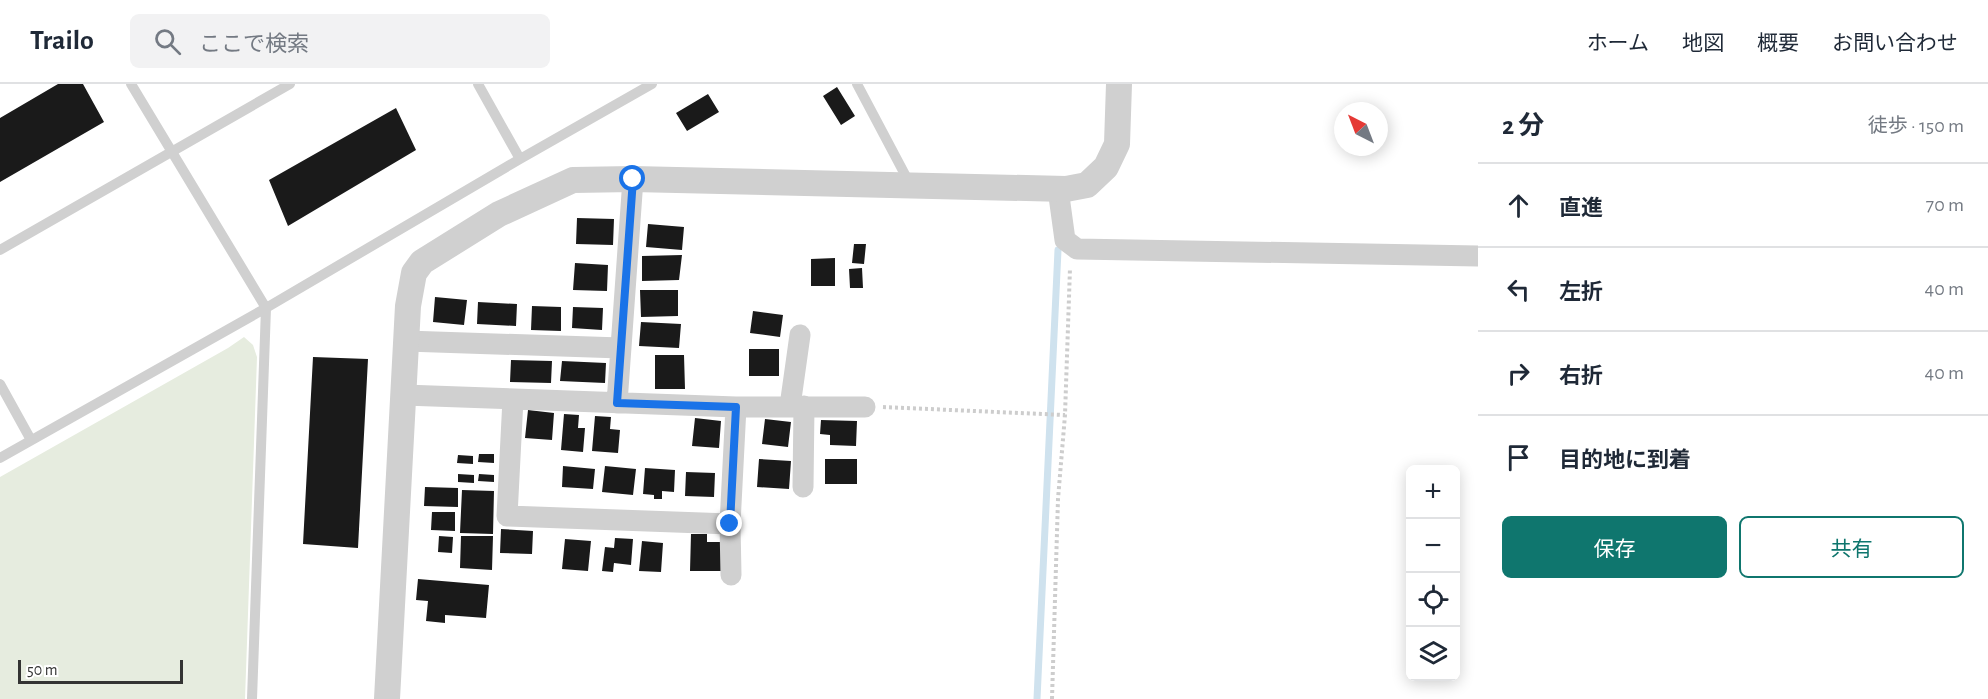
<!DOCTYPE html>
<html lang="ja">
<head>
<meta charset="utf-8">
<style>
  body { margin:0; font-family:"Alegreya Sans","Noto Sans JP",sans-serif; background:#f2f2f3; color:#1f2937 }
  .controls { position:absolute; right:18px; bottom:18px; display:grid; overflow:hidden; border-radius:9px; box-shadow:0 3px 15px #0003 }
  .controls button { width:54px; height:54px; display:grid; place-items:center; padding:0; border:0; border-bottom:2px solid #e0e1e3; background:#fff; color:#1f2937; font:30px sans-serif }
  .compass { position:absolute; left:1334px; top:18px; width:54px; height:54px; border-radius:50%; background:#fff; box-shadow:0 3px 15px #0003; rotate:318deg }
  .scale { position:absolute; left:18px; bottom:15px; width:165px; box-sizing:border-box; padding-left:6px; border:3px solid #333; border-top:0; font-size:16px; line-height:21px; white-space:nowrap; color:#333; -webkit-text-stroke:4px #fff; paint-order:stroke }
  .stop { position:absolute; width:18px; height:18px; margin:-14px; border:4px solid #1a73e8; border-radius:50%; background:#fff }
  .stop.end { background:#1a73e8; border-color:#fff; box-shadow:0 2px 6px #0008 }
  .list { margin:0; padding:0; list-style:none }
  h2 { display:flex; justify-content:space-between; align-items:center; height:78px; margin:0; padding:0 24px; font-size:26px }
  h2 small { font-size:20px; font-weight:400; color:#747a83 }
  .list li { display:grid; grid-template-columns:39px 1fr auto; gap:18px; align-items:center; box-sizing:border-box; height:84px; padding:0 24px; border-top:2px solid #e0e1e3 }
  .list b { display:block; font-size:22px; white-space:nowrap }
  .list em { font-size:20px; font-style:normal; color:#747a83 }
  .actions { display:flex; gap:12px; padding:18px 24px }
  .actions a { flex:1; padding:14px 0; border:2px solid #0f766e; border-radius:9px; text-align:center; font-size:21px; color:#0f766e }
  .actions .main { background:#0f766e; color:#fff }
  .icon { flex:none; width:33px; height:33px; fill:none; stroke:currentColor; stroke-width:2; stroke-linecap:round; stroke-linejoin:round }
  .map { position:relative; flex:none; width:1478px; height:615px; overflow:hidden }
  header { display:flex; align-items:center; gap:36px; box-sizing:border-box; height:84px; padding:0 30px; background:#fff; border-bottom:2px solid #e0e1e3 }
  header strong { font-size:28px }
  nav { display:flex; gap:33px; margin-inline-start:auto; font-size:21px }
  .search { width:420px; height:54px; background:#f2f2f3; display:flex; align-items:center; gap:15px; box-sizing:border-box; padding:0 21px; border-radius:9px; color:#747a83; font-size:22px }
  main { display:flex }
  aside { flex:1; background:#fff }
  .map>svg:first-child { display:block }
  .green { fill:#e6ecdf }
  .lines { fill:none; stroke-linecap:round; stroke-linejoin:round }
  .stream { stroke:#cfe2ee; stroke-width:7 }
  .building { fill:#1a1a1a }
  .path { stroke:#cdcdcd; stroke-width:4; stroke-dasharray:3 3; stroke-linecap:butt }
  .service { stroke:#d0d0d0; stroke-width:10 }
  .minor { stroke:#d0d0d0; stroke-width:21 }
  .tertiary { stroke:#d0d0d0; stroke-width:26 }
  .route { stroke:#1a73e8; stroke-width:8 }
</style>
</head>
<body>
<header>
<strong>Trailo</strong>
<div class="search"><svg class="icon" aria-label="search" viewBox="0 0 24 24"><circle cx="10" cy="10" r="6"/><path d="M15 15l6 6"/></svg>ここで検索</div>
<nav><a>ホーム</a><a>地図</a><a>概要</a><a>お問い合わせ</a></nav>
</header>
<main>
<div class="map">
<svg width="1478" height="615" viewBox="0 0 1478 615">
  <rect width="100%" height="100%" fill="#fff"/>
  <path class="green" d="M244,253l9,8 4,12 -12,342h-245v-222l228,-129z"/>
  <g class="lines">
    <path class="stream" d="M1037,615l21,-449"/>
  </g>
  <path class="building" d="M58,0h25l21,38 -104,60v-64z
    M837,3l18,29 -14,9 -18,-29z
    M708,10l11,18 -32,19 -11,-18z
    M396,24l20,42 -128,76 -19,-46z
    M577,134l37,1 -1,26 -37,-1z
    M648,140l36,3 -2,23 -36,-3z
    M854,160h12l-2,20 -12,-1z
    M682,171l-3,25 -37,1v-25z
    M835,174v28h-24v-27z
    M575,179l33,2 -1,26 -34,-1z
    M862,184l1,20h-13l-1,-19z
    M640,206h38v26l-37,1z
    M435,213l32,3 -3,25 -31,-3z
    M478,218l39,2 -1,22 -39,-2z
    M532,222l29,1v24l-30,-1z
    M573,223l30,1 -1,22 -30,-2z
    M753,227l30,4 -3,22 -30,-4z
    M641,238l40,2 -2,24 -40,-2z
    M749,265h30v27h-30z
    M655,271h29l1,34h-30z
    M313,273l55,2 -10,189 -55,-4z
    M511,276l41,1 -1,22 -41,-1z
    M562,277l44,2 -1,20 -45,-2z
    M528,326l26,3 -2,27 -27,-2z
    M564,330l15,1 -1,13h7l-2,24 -22,-2z
    M595,332l16,1 -1,12 10,1 -2,23 -26,-2z
    M695,334l26,3 -2,27 -27,-2z
    M765,335l26,3 -3,25 -26,-3z
    M821,336l36,1 -1,25 -26,-1v-10l-10,-1z
    M479,370h15v9l-16,-1z
    M458,371l15,1v8l-16,-1z
    M759,375l32,2 -2,28 -32,-2z
    M825,375h32v25h-32z
    M563,382l32,3 -2,20 -31,-2z
    M605,382l31,3 -3,26 -31,-3z
    M645,384l30,2 -1,22 -12,-1v8h-8v-4l-11,-1z
    M686,388l29,1 -1,24 -29,-1z
    M458,390l16,1v8l-16,-1z
    M479,390l15,1v7l-16,-1z
    M425,403l33,1v19l-34,-1z
    M462,406l32,1 -1,43 -33,-1z
    M432,428h23v19l-24,-1z
    M501,445l32,2 -1,23 -32,-1z
    M691,450h16v8h14v29h-31z
    M439,452l14,1 -1,16 -14,-1z
    M461,452h32l-1,34 -32,-2z
    M615,454l18,1 -2,26 -17,-2 -1,9 -11,-1 3,-24 9,1z
    M565,455l26,2 -3,30 -26,-2z
    M642,457l21,2 -2,29 -22,-1z
    M418,495l71,6 -3,33 -41,-3v8l-19,-2 2,-20 -12,-1z"/>
  <g class="lines">
    <path class="path" d="M883,323l182,8
      M1052,615l6,-200 7,-84 5,-147"/>
    <path class="service" d="M131,0l135,224 -14,391
      M478,0l42,75
      M857,0l53,100
      M0,166l290,-166
      M0,300l31,56
      M0,374l266,-150 254,-149 132,-75"/>
    <path class="minor" d="M1058,105l7,51 12,9 401,7
      M406,257l215,7
      M404,311l332,12 -6,117 -223,-8 6,-117
      M617,319l16,-224
      M790,322l10,-71
      M736,323h129
      M803,403l1,-81
      M730,440l1,51"/>
    <path class="tertiary" d="M387,615l21,-393 6,-33 8,-11 77,-48 74,-34 60,-1 433,10 21,-4 19,-18 11,-23 2,-60"/>
  </g>
  <g class="lines">
    <path class="route" d="M633,95l-16,224 119,4 -6,117"/>
  </g>
</svg>
<div class="controls">
<button>+</button>
<button>−</button>
<button><svg class="icon" aria-label="locate" viewBox="0 0 24 24"><circle cx="12" cy="12" r="6"/><path d="M12 2v4M12 18v4M2 12h4M18 12h4"/></svg></button>
<button><svg class="icon" aria-label="layers" viewBox="0 0 24 24"><path d="M12 4l9 5-9 5-9-5zM3 14l9 5 9-5"/></svg></button>
</div>
<svg class="compass" viewBox="-18 -18 36 36"><path d="M0-13l5 13h-10z" fill="#e53935"/><path d="M0 13l5-13h-10z" fill="#747a83"/></svg>
<div class="scale">50 m</div>
<div class="stop" style="left:633px;top:95px"></div>
<div class="stop end" style="left:730px;top:440px"></div>
</div>
<aside>
<h2>2 分<small>徒歩 · 150 m</small></h2>
<ul class="list">
<li><svg class="icon" aria-label="ahead" viewBox="0 0 24 24"><path d="M12 20V5M6 11l6-6 6 6"/></svg><div><b>直進</b></div><em>70 m</em></li>
<li><svg class="icon" aria-label="left" viewBox="0 0 24 24"><path d="M17 20v-9H6M10 6l-5 5 5 5"/></svg><div><b>左折</b></div><em>40 m</em></li>
<li><svg class="icon" aria-label="right" viewBox="0 0 24 24"><path d="M7 20v-9h11M14 6l5 5-5 5"/></svg><div><b>右折</b></div><em>40 m</em></li>
<li><svg class="icon" aria-label="arrive" viewBox="0 0 24 24"><path d="M6 21V4h12l-3 4 3 4H6"/></svg><div><b>目的地に到着</b></div></li>
</ul>
<div class="actions"><a class="main">保存</a><a>共有</a></div>
</aside>
</main>
</body>
</html>
